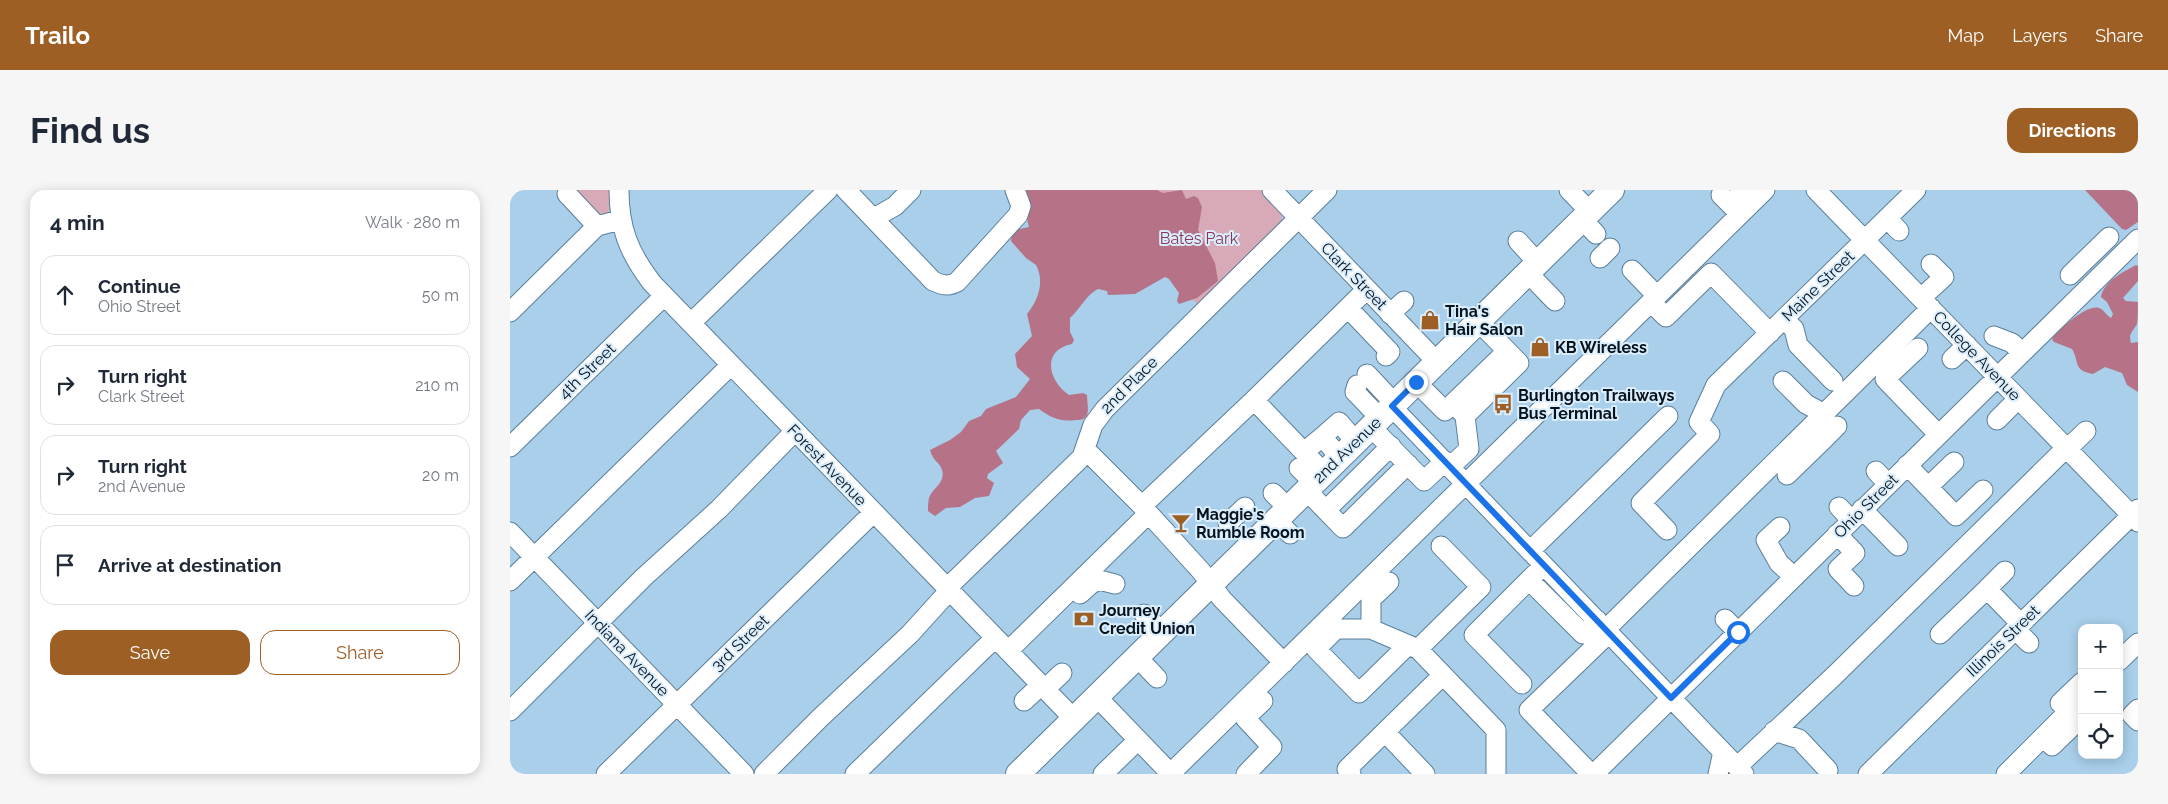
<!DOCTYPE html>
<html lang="en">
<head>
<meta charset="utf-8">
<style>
  body { margin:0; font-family:Raleway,sans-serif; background:#f6f6f7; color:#1f2937 }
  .controls { position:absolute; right:15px; bottom:15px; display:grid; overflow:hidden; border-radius:10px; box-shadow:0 2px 12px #0003 }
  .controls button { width:45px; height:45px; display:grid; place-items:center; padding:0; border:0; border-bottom:1px solid #e0e1e3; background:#fff; color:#1f2937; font:25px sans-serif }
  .stop { position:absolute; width:15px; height:15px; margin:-11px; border:4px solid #1a73e8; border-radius:50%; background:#fff }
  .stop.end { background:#1a73e8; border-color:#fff; box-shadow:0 1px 5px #0008 }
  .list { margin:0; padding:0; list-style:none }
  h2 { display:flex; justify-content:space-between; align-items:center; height:65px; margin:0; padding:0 20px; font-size:21px }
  h2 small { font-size:16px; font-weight:400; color:#747a83 }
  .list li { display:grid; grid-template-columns:32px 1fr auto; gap:15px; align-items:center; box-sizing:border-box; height:80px; margin:0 10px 10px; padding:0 10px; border:1px solid #e0e1e3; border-radius:15px }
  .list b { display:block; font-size:19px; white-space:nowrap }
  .list p { margin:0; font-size:16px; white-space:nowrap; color:#747a83 }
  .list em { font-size:16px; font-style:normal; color:#747a83 }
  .actions { display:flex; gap:10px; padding:15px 20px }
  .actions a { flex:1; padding:11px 0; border:1px solid #9d5f24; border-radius:15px; text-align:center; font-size:18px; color:#9d5f24 }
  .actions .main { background:#9d5f24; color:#fff }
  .icon { flex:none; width:28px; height:28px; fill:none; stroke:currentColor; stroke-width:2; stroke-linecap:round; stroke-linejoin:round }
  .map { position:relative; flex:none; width:1628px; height:584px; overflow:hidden; border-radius:15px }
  header { display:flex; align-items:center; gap:30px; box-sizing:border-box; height:70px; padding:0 25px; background:#9d5f24; color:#fff }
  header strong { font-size:24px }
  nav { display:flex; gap:28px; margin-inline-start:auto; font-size:18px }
  .intro { display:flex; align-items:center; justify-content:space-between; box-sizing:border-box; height:120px; padding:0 30px }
  h1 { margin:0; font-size:35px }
  .button { padding:12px 22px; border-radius:15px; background:#9d5f24; color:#fff; font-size:18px; font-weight:700 }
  main { display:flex; gap:30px; padding:0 30px }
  aside { flex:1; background:#fff; border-radius:15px; box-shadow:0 2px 12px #0003 }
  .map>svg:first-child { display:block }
  .green { fill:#d8a9b6 }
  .forest { fill:#b67387 }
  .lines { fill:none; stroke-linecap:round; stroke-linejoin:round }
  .minor-casing { stroke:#5b7f99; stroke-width:21 }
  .major-casing { stroke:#5b7f99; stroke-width:26 }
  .minor { stroke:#fff; stroke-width:19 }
  .major { stroke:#fff; stroke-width:24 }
  .route { stroke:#1a73e8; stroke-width:6 }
  .labels { text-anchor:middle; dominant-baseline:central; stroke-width:4; stroke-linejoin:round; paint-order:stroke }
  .park-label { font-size:16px; fill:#893553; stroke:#daedfc }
  .street-label { font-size:16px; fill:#06131d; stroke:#daedfc }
  .poi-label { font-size:16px; font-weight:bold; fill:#06131d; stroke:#daedfc; text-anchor:start }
</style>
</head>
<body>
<header>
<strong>Trailo</strong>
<nav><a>Map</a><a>Layers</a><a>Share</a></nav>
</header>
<div class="intro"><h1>Find us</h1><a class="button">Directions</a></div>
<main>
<aside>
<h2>4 min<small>Walk · 280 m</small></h2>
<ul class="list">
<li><svg class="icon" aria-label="ahead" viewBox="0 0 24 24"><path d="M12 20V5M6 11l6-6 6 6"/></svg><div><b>Continue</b><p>Ohio Street</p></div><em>50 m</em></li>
<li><svg class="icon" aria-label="right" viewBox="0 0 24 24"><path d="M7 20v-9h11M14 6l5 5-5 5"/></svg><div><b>Turn right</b><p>Clark Street</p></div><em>210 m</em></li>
<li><svg class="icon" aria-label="right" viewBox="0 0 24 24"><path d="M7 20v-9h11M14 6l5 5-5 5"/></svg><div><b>Turn right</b><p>2nd Avenue</p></div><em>20 m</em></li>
<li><svg class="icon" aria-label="arrive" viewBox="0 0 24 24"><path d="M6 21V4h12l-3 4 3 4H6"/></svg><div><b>Arrive at destination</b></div></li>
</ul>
<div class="actions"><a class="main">Save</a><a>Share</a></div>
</aside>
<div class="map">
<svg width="1628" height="584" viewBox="0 0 1628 584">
  <rect width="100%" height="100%" fill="#a9cfeb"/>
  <path class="green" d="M62,0h38v18l-2,5 -9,3z
    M510,0h241c9,10 25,20 20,35l-82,81 -70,-71z"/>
  <path class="forest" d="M513,0h134l6,3 19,-3 4,9 8,-3 4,2 4,9 -4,23 17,33 3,18 -21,17 -18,6 -2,-3 2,-8 -10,-14 -4,-2 -30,17 -27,1 -1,-4 -9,-2c-12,6 -18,20 -28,29v14l4,8 -2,4c-31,6 -24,37 -3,51l14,-2 4,2c0,6 2,15 0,20 -3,5 -7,5 -11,5 -17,2 -24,-2 -37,-11l-9,1 -9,10 -2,9 -23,22 7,12 -15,11 -1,4 7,5 -5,13 -14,2 -15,9 -14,1 -11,8 -7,-5c0,-4 0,-9 1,-13 3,-10 17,-15 13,-28 -2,-8 -9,-8 -12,-20l20,-10 11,-8 8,-11 12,-5 5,-7 30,-12 14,-18 -13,-12 -2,-13 17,-18 -5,-22c11,-13 18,-33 9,-49l-10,-7 -15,-17 1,-9 3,-2 14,-3c-4,-13 -1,-24 -6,-37z
    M1575,0h50l3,3v29l-12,8 -4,-1z
    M1626,75l2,1v15l-15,17 3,3 12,1c0,6 0,16 -1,22 -4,7 -9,10 -6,19l7,-1v50l-11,-7 -5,-12 -17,-6 -12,7c-21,-4 -13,-12 -21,-25l-18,-7 -2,-3c7,-10 35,-35 47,-31 4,1 7,7 12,10l2,-4 -6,-12 -6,-5c3,-16 22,-25 35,-32z"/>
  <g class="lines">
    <defs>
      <path id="minor" d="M109,0c0,38 10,63 33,93l422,436
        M336,0l87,91c9,4 15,6 24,1l61,-67 3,-9 -6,-16
        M762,0l165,172
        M1059,0l21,22
        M1306,0l322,332
        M57,4l30,32
        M1211,5l19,19
        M1220,14l15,-14
        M364,28l21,-12 16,-16
        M1377,28l12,13
        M1072,29l14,15
        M1008,51l20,22
        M1090,68l10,-10
        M1122,80l25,26
        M1018,83l27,28
        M1560,85l39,-38
        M1411,108l23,-21 -13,-13
        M1141,112l15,15 45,-44 59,60
        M838,118l42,44 -4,4
        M0,122l87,-86 23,-6
        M880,124l14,-13
        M1274,129l10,10 4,16 35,36
        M181,133l137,-133
        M1484,146l18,7 9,9
        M1408,158l-33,31 53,55
        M1442,169l15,-14
        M857,184l28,30
        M1273,191l23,23 13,7 4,4
        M906,192l29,29 62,-60
        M847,195l-2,7 25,26
        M744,210l70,73
        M882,217l352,367
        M955,226l54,-53 -41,-42
        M1487,230l21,-21
        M861,237l53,54 21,-20
        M1301,244l9,9 17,-17
        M812,247l17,-15 17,20
        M0,257l154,-151
        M1557,259l19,-18
        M576,260l56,56 59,65 21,28 62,64
        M794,262l18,-15 18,20
        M1397,275l49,51 27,-26
        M940,277l19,-18 -4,-33 -8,-9
        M789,278l15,15
        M1366,281l12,13
        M1277,285l33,-32
        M1418,297l26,-25
        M796,300l37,38 65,-64
        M763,303l15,15
        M632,316l112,-106 113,-111
        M1329,317l12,13
        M1352,319l36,37
        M816,320l65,-64
        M766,330l14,14
        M718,333l17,-16
        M1270,337l-14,13 13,23 15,14
        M1157,340l-26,-27 69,-69 -11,-12 17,-37 200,-195
        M0,342l234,242
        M1327,344l18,19 -17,16 16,17
        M1020,361l138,-135
        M1028,381l-9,9 54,54 14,-14
        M0,391l221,-216
        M437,398l135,-131 11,-32 12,-16 222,-219
        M1477,399l18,-18
        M570,404l11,-10 8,-4 16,4
        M634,424l18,18
        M1215,429l13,13
        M861,439v-30l18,-17
        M1096,439l325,-321
        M1505,439l14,14
        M1430,444l47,-45 34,35
        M810,455l16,-16h35l47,20
        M806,459l43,44 49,-48
        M498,461l140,-137
        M627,467l20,21
        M1609,471l19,-18
        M933,485l53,55v44
        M1012,494l-48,-49 55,-55
        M535,499l17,-16
        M587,507l74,77
        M514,511l17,-16
        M1550,513l22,-21
        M1628,519l-6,6 6,6
        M0,521l134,-134 75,-68 76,-78
        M1264,541l25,8 29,31
        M875,542l40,42
        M1542,556l30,-29
        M1227,577l98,-92 231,-227
        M661,583l594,-583
        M96,584l267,-261
        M254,584l57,-57 89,-83 39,-43
        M345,584l140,-136
        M593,584l35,-34
        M736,584l26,-27 -27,-29 18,-17
        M841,584l-4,-5 96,-94 -25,-26 63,-62 -40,-41
        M1081,584l-62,-64 80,-77
        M1084,584l544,-535
        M1208,584l5,-22
        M1358,584l270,-265
        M1496,584l76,-76"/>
      <path id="major" d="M508,584l594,-584"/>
    </defs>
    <use href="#minor" class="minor-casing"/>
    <use href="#major" class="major-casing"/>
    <use href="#minor" class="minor"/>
    <use href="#major" class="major"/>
  </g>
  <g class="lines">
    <path class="route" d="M906,192l-24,24 279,292 67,-66"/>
  </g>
  <defs>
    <symbol id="shop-bare" viewBox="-9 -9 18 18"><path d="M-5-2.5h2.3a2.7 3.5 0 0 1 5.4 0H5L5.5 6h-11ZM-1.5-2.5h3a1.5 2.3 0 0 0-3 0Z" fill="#9d5f24" stroke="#daedfc" stroke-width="2.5" paint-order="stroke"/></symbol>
    <symbol id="bus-bare" viewBox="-9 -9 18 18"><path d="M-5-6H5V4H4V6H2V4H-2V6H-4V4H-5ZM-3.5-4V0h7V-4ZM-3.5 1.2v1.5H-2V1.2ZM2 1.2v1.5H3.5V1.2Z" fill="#9d5f24" stroke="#daedfc" stroke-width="2.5" paint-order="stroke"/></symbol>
    <symbol id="bar-bare" viewBox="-9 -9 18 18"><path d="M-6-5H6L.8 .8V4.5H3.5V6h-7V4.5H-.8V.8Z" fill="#9d5f24" stroke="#daedfc" stroke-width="2.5" paint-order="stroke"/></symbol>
    <symbol id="bank-bare" viewBox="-9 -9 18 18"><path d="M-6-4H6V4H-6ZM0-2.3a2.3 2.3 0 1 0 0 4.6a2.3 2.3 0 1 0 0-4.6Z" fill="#9d5f24" stroke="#daedfc" stroke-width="2.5" paint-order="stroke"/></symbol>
  </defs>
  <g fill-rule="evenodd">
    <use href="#shop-bare" x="906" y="116" width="28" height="28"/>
    <use href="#shop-bare" x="1016" y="143" width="28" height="28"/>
    <use href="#bus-bare" x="979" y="200" width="28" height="28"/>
    <use href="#bar-bare" x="657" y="319" width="28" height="28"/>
    <use href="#bank-bare" x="560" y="415" width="28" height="28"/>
  </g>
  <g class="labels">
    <g class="park-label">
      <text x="689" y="48">Bates Park</text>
    </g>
    <g class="street-label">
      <text transform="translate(844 86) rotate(46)">Clark Street</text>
      <text transform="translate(1308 96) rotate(-44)">Maine Street</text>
      <text transform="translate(1467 166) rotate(46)">College Avenue</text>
      <text transform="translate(77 181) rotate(-44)">4th Street</text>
      <text transform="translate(619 195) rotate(-45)">2nd Place</text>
      <text transform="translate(837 260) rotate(-44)">2nd Avenue</text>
      <text transform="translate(317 275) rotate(46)">Forest Avenue</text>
      <text transform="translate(1356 316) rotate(-45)">Ohio Street</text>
      <text transform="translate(1493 451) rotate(-44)">Illinois Street</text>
      <text transform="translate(230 453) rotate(-44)">3rd Street</text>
      <text transform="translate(117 463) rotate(46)">Indiana Avenue</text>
    </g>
    <g class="poi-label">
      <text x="935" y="121">Tina's<tspan x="935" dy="18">Hair Salon</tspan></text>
      <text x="1045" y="157">KB Wireless</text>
      <text x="1008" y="205">Burlington Trailways<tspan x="1008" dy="18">Bus Terminal</tspan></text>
      <text x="686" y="324">Maggie's<tspan x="686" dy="18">Rumble Room</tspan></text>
      <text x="589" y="420">Journey<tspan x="589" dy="18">Credit Union</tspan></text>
    </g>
  </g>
</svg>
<div class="controls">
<button>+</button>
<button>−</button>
<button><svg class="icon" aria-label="locate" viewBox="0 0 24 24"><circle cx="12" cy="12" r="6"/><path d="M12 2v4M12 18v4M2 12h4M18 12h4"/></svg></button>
</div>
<div class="stop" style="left:1228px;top:442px"></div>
<div class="stop end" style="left:906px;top:192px"></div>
</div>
</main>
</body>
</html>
